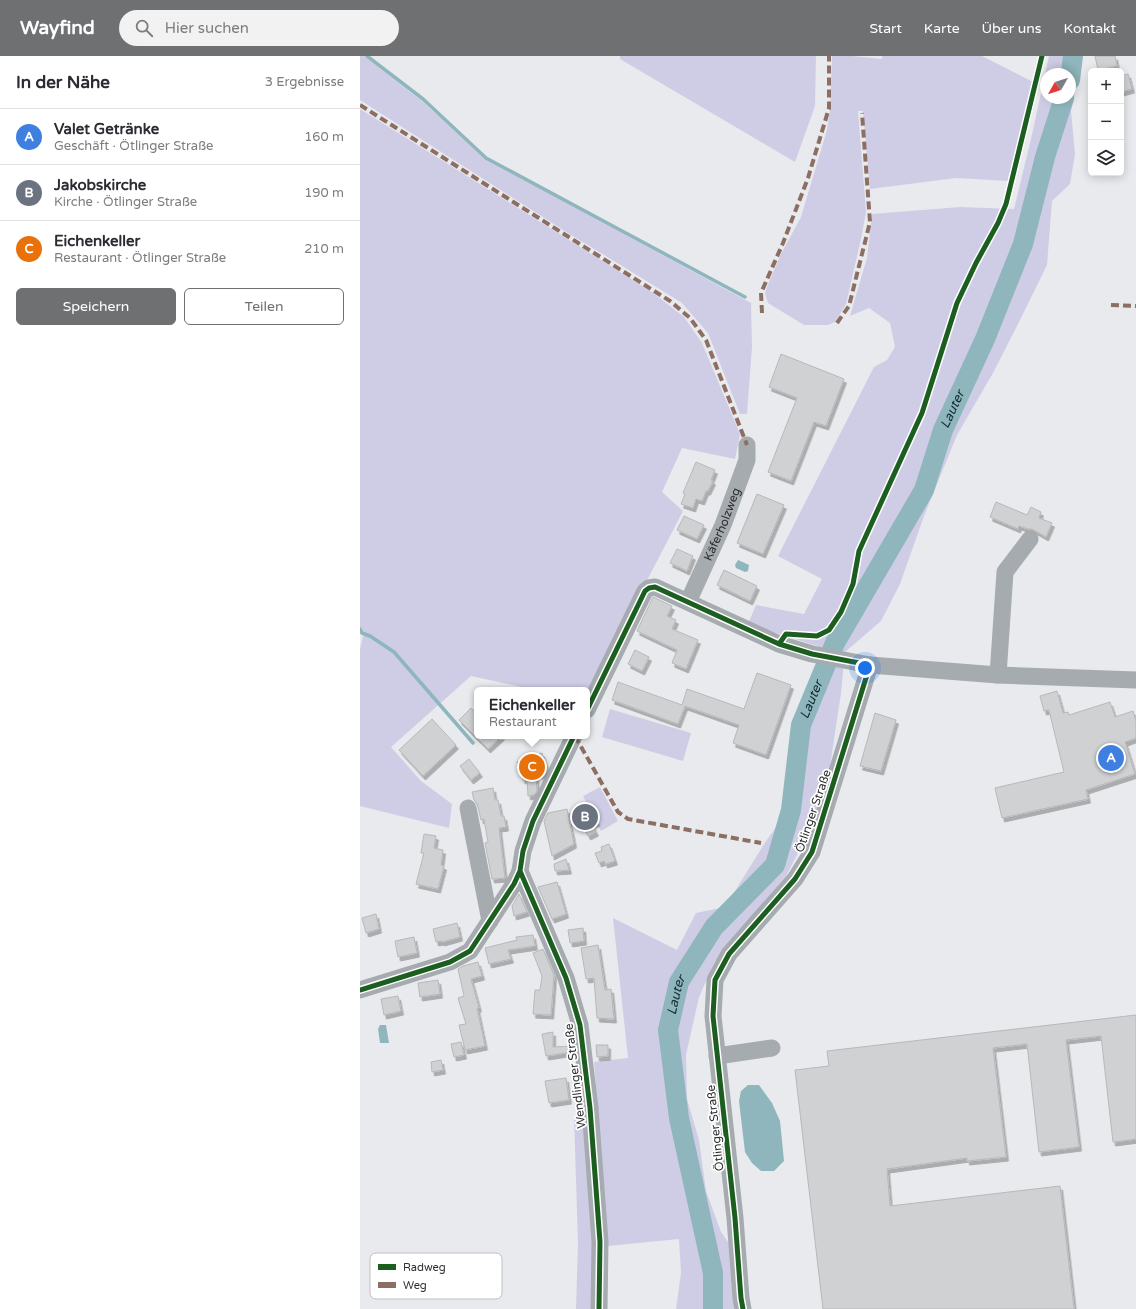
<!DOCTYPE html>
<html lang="de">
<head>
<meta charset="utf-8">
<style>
  body { margin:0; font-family:"Varela Round",sans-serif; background:#f2f2f3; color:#2b2b33 }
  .controls { position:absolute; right:12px; top:12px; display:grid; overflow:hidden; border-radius:6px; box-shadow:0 2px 10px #0003 }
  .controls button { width:36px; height:36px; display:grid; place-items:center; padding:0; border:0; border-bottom:1px solid #e1e1e2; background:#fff; color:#2b2b33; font:20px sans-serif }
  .compass { position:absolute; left:680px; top:12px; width:36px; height:36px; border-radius:50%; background:#fff; box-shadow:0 2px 10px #0003; rotate:231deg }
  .you { position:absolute; left:505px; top:612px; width:14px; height:14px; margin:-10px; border:3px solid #fff; border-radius:50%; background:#1a73e8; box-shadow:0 0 0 6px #1a73e833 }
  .badge { display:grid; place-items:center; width:26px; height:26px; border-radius:50%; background:#6e7072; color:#fff; font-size:13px; font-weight:700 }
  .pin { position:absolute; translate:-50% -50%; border:2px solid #fff; box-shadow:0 1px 4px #0006 }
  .popup { position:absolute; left:114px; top:631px; width:116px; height:52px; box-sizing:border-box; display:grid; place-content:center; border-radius:6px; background:#fff; filter:drop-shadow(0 1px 3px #0005); font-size:13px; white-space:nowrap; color:#7c7c81 }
  .popup b { font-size:15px; color:#2b2b33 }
  .popup::after { content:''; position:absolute; left:50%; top:100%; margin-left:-8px; border:8px solid transparent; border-top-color:#fff }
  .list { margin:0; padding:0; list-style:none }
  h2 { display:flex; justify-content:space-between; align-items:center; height:52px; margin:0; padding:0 16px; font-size:17px }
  h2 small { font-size:13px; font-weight:400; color:#7c7c81 }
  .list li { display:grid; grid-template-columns:26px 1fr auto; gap:12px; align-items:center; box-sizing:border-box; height:56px; padding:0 16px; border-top:1px solid #e1e1e2 }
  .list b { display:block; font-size:15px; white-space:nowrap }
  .list p { margin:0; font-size:13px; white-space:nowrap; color:#7c7c81 }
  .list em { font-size:13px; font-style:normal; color:#7c7c81 }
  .actions { display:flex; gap:8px; padding:12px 16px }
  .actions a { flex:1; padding:9px 0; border:1px solid #6e7072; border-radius:6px; text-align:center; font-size:14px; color:#6e7072 }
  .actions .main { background:#6e7072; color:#fff }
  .icon { flex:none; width:22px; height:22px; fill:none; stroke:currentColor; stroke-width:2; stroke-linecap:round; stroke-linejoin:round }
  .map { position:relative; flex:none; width:776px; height:1253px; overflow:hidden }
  header { display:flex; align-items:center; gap:24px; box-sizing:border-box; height:56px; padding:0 20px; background:#6e7072; color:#fff }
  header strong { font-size:19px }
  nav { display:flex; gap:22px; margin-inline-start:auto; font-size:14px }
  .search { width:280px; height:36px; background:#f2f2f3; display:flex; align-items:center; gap:10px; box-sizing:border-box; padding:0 14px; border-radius:22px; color:#7c7c81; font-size:15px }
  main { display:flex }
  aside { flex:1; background:#fff }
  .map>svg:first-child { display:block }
  .green { fill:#cfcde6; fill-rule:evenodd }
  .water { fill:#8eb6bc }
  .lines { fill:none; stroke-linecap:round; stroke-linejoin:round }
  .stream { stroke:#8eb6bc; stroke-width:3.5 }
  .river { stroke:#8eb6bc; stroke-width:20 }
  .building { fill:#d0d1d3; stroke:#b7b8ba; filter:url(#shadow) }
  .minor { stroke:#a5abae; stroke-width:17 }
  .quiet { stroke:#8d6e63; stroke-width:4; stroke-dasharray:8 4; stroke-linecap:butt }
  .cycleway-casing { stroke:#fff; stroke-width:8 }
  .cycleway { stroke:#1b5e20; stroke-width:5 }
  .labels { text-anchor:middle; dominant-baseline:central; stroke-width:3.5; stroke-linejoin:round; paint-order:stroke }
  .street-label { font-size:12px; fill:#2d2e30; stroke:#fff }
  .water-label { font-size:13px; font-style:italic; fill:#112e33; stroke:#fff }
  .key { fill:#fff; stroke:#c0c0c1; stroke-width:1 }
  .key-label { font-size:11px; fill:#2d2e30 }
</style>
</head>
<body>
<header>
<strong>Wayfind</strong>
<div class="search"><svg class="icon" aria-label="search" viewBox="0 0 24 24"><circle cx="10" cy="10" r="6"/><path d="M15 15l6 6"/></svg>Hier suchen</div>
<nav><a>Start</a><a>Karte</a><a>Über uns</a><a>Kontakt</a></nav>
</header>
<main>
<aside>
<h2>In der Nähe<small>3 Ergebnisse</small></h2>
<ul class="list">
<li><span class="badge" style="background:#3f7fe0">A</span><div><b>Valet Getränke</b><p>Geschäft · Ötlinger Straße</p></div><em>160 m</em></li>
<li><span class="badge" style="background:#6b7280">B</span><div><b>Jakobskirche</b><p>Kirche · Ötlinger Straße</p></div><em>190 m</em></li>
<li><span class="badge" style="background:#e8710a">C</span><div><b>Eichenkeller</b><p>Restaurant · Ötlinger Straße</p></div><em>210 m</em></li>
</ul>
<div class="actions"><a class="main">Speichern</a><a>Teilen</a></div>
</aside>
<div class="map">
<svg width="776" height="1253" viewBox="0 0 776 1253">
  <defs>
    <filter id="shadow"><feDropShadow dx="2.5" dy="4" stdDeviation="0" flood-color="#0004"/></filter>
  </defs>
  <rect width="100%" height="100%" fill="#e8eaed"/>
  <path class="green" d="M0,0h4l58,45 62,57 267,145 1,44 -5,67h-7l-32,-81 -26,-30 -63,-39 -48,-29 -211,-135z
    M260,0h196l-1,50 -20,56 -175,-103z
    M472,0h20l30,3v-3h100l51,26 -25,99 -52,-3 -86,11 -7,-78h-5l8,101 -5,27 -15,65 -11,18 -7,3h-24l-36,-22 -3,-10 2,-6 14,-33 20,-37 26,-87 3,-21z
    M689,0h34l-12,55 4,43 -5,30 -18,17 -5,64 -27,55 -27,53 -36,62 -33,81 -24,68 -19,37 -36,31 -4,41 -12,80 -20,59 -23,44 -72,87 -15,34 -13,58 1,44 12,41 7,51 15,41 11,16 8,61h-64l5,-36 -2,-34 -71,7 -14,-184 34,-4 -15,-140 64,32 19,-37 29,-6 41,-66 14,-19 9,-73 9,-33 20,-52 -1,-18 -69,-22 8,-19 48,9 18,-35 -44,-23 96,-189 13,-7 8,-13 -5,-24 -21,-15 -19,8 17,-58 5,-44 88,-7 54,2 17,-70zM686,18h24v24h-24z
    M0,53l292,183 32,25 18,26 38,91 -5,25 -53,-11 -20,44 21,19 -96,185v-6h-51l-65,-14 -80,71 30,34 31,23 -3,24 -89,-22v-157l4,-17 -4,-2z
    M250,653l81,24 -8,28 -81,-24z
    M240,731l18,34 -17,10 -18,-35z
    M228,1060l7,193h-19l2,-66 -4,-126z"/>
  <path class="water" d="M378,504l11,5 -1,6 -3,1 -9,-4 -1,-3z
    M20,969h6l3,18h-9l-2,-14z
    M388,1029h11l13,18 8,18 4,40 -10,10h-13l-9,-8 -7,-11 -6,-51 2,-10z"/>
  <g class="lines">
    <path class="stream" d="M7,0l56,43 63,59 259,139
      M0,573l2,4 8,3 24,16 79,91"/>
    <g class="river">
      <path d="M710,24l3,-24"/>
      <path id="s1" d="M353,1253v-36l-34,-155 -11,-88 11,-48 35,-55 61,-62 16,-55 10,-85 34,-82 89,-153 19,-60 42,-91 38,-95 22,-87 19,-59"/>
    </g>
  </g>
  <path class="building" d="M735,0h20l2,10 -19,4z
    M768,18l4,15 -11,3v-16z
    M421,298l63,25 -18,47 -12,-4 -23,59 -23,-9 29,-74 -28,-11z
    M336,406l19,8 -4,10 2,1 -5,10h-2l-4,10 -6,-2 -3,9 -12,-4 4,-10 -2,-1z
    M397,438l27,11 -21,49 -26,-11z
    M636,446l31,13 4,-8 10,5 -2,6 13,5 -6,14 -14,-8h-4l-9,-3 -1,3 -28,-12z
    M324,460l20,9 -7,14 -20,-9z
    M317,493l16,7 -6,15 -17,-8z
    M364,514l33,16 -7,15 -33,-16z
    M293,541l19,9 -5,10 9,4 -4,9 26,11 -12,29 -14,-6 5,-13 -40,-19z
    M275,594l14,7 -7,14 -14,-7z
    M397,617l34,12 -25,70 -33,-12 6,-18 -54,-19 -7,18 -66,-24 6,-18 64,23 5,-16 57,20z
    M697,635l6,22 5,-1 1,3 41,-13 5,15 18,-6 3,10v17l-11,4 10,32 -49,16 2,9 -86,19 -7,-30 69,-16 -15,-62 -5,1 -4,-15z
    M111,652l6,6v22h25l-14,13 -29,-29z
    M515,657l21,7 -15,51 -21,-5z
    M72,663l24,26 -33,31 -24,-26z
    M182,697l5,16 -2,4 -9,3 1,15 -3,4 -6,1 -1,-17 -4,1 -6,-18z
    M109,703l11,14 -9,7 -11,-14z
    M133,732l2,12h3l3,16h3l2,11 -7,1 6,50 -13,1 -7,-36 3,-1 -4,-23 -3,1 -4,-17 -3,-3 -2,-8z
    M227,749l10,17 -5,3 4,7 -8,4 -13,-25z
    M207,753l7,35 -22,12 -8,-35 4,-8z
    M64,778l12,2 -2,12 9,2 -2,15 3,1 -6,23 -22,-5 8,-31h-3z
    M249,788l6,17 -10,3 -1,-3 -5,2 -4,-10 7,-2 -1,-4z
    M206,803l3,11 -14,1 -1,-7z
    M197,826l9,32 -14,5 -14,-32z
    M159,838l8,18 -13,4 -2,-10z
    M16,858l3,15 -13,4 -4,-15z
    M97,867l3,14 -18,5 -1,-1 -5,1 -3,-13z
    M223,872l1,13 -14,2 -2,-13z
    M173,879l2,11 -27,4 3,9 -22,5 -4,-16 32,-8 -1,-3z
    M54,881l3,16 -19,4 -3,-16z
    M238,889l7,45 6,-1 3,30 -17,-1 -3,-40 -8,1 -5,-31z
    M183,893l11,26 -3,40 -18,-1 2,-24h5l2,-14 -9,-23z
    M118,906l4,14 -11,3 8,29h-2l8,38 -20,4 -6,-25 7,-1 -8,-26 6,-2 -6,-27 5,-3z
    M78,924l2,14 -20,3 -2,-14z
    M38,940l3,15 -17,4 -3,-16z
    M776,959v124l-23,3 -12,-106 -35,4 13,107 -40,5 -12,-108 -34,4 13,109 -39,4v-3l-80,11 3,37 170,-20 14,123h-251l-28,-239 34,-4 -2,-15z
    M193,976v15l18,-1 1,6 -26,4 -4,-22z
    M101,986l3,13 -10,2 -3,-13z
    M236,989h12v11l-11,1z
    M81,1004l2,10 -11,2 -1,-10z
    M206,1022l3,22 -20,3 -4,-22z"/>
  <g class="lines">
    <g class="minor">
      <path id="s2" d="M328,546l35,-77 24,-65v-15"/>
      <path d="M638,619l7,-103 25,-33"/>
      <path d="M227,654l58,-119 4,-3 6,-1 124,57 33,10 58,11 128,10 138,5"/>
      <path d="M108,752l22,113"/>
      <path d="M160,815l46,107 14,47 10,83 10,134 -1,67"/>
      <path d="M0,934l90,-28 20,-11 44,-67 6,-13 3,-20 10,-30 41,-85"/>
      <path d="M357,1000l55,-8"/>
      <path d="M383,1253l-2,-11 -6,-80 -22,-202 2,-36 14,-26 66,-75 17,-27 58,-187"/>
    </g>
    <path class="quiet" d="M0,49l310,196 20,17 16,22 41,105
      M751,249l25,1
      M402,257l-1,-20 22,-50 25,-65 21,-70v-52
      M477,267l12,-17 21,-84 -8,-109
      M215,680l43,76 10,7 133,24"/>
    <defs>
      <path id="cycleway" d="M419,588l7,-10 31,2 12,-6 12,-18 12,-28 6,-33 63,-138 35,-110 19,-40 22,-40 8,-19 36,-148
        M227,654l58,-119 4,-3 6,-1 124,57 33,10 58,11 -58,187 -17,27 -66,75 -14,26 -2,36 22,202 6,80 2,11
        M160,815l46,107 14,47 10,83 10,134 -1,67
        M0,934l90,-28 20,-11 44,-67 6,-13 3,-20 10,-30 41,-85"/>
    </defs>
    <use href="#cycleway" class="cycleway-casing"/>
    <use href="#cycleway" class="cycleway"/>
  </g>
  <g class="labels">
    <g class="street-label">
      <text stroke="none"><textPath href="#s2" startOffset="85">Käferholzweg</textPath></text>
      <text transform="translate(453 755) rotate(-71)">Ötlinger Straße</text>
      <text transform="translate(215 1020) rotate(-97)">Wendlinger Straße</text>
      <text transform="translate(355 1072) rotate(-96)">Ötlinger Straße</text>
    </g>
    <g class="water-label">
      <text stroke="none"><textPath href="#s1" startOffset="979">Lauter</textPath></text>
      <text stroke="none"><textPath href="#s1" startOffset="655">Lauter</textPath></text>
      <text stroke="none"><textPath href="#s1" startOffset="319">Lauter</textPath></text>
    </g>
  </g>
  <rect x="10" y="1197" width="132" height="46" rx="6" class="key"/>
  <rect x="18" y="1208" width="18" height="6" fill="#1b5e20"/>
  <rect x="18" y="1226" width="18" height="6" fill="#8d6e63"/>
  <g class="key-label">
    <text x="43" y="1215">Radweg</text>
    <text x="43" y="1233">Weg</text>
  </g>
</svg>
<div class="controls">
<button>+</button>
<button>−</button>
<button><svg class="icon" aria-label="layers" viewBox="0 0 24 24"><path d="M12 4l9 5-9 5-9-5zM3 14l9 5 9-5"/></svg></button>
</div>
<svg class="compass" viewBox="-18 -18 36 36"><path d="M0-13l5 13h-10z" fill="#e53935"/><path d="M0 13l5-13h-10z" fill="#7c7c81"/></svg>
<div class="you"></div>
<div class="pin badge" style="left:751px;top:702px;background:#3f7fe0">A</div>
<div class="pin badge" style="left:225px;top:761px;background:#6b7280">B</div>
<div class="pin badge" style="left:172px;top:711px;background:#e8710a">C</div>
<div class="popup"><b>Eichenkeller</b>Restaurant</div>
</div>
</main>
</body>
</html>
